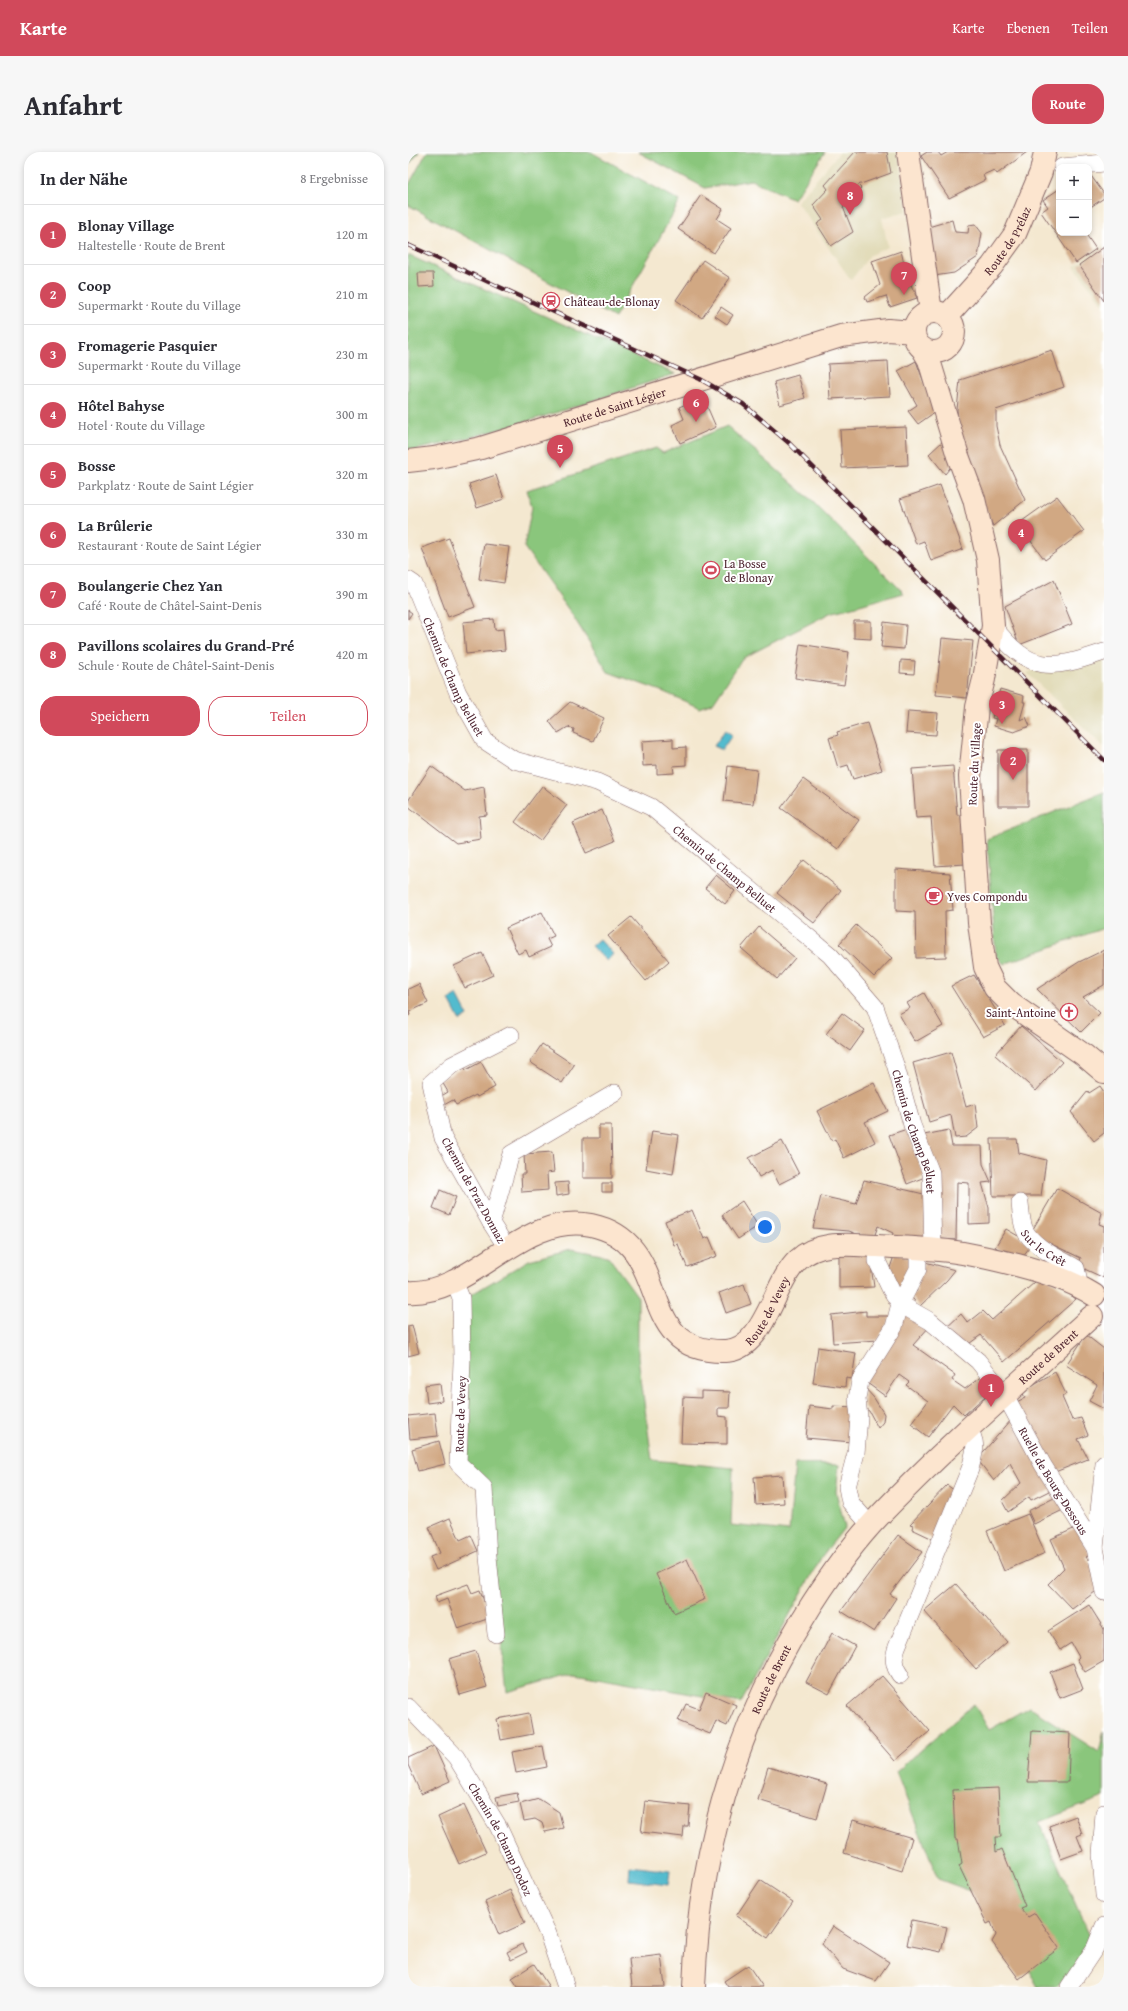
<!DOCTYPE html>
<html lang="de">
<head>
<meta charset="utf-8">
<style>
  body { margin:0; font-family:"Gentium Book Plus",serif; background:#f7f7f7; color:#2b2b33 }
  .controls { position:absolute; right:12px; top:12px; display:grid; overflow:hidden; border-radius:8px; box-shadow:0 2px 6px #0003 }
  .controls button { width:36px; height:36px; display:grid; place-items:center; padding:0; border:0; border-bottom:1px solid #e1e1e2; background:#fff; color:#2b2b33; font:20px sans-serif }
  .you { position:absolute; left:357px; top:1075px; width:14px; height:14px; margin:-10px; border:3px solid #fff; border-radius:50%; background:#1a73e8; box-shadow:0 0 0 6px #1a73e833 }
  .badge { display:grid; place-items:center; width:26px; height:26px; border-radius:50%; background:#d1495b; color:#fff; font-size:13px; font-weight:700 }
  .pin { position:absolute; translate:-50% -33px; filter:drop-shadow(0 1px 2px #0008) }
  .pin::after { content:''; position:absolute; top:21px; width:14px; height:12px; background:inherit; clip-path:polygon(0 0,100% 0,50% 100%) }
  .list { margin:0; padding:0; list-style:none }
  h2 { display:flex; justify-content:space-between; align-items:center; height:52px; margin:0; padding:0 16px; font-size:17px }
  h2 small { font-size:13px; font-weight:400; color:#7c7c81 }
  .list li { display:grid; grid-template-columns:26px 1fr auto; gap:12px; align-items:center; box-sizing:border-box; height:60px; padding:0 16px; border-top:1px solid #e1e1e2 }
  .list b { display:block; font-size:15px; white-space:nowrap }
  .list p { margin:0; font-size:13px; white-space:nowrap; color:#7c7c81 }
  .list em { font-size:13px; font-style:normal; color:#7c7c81 }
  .actions { display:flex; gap:8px; padding:12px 16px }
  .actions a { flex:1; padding:9px 0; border:1px solid #d1495b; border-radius:16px; text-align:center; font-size:14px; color:#d1495b }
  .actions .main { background:#d1495b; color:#fff }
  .map { position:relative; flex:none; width:696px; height:1835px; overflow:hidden; border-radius:16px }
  header { display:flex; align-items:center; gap:24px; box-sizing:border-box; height:56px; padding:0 20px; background:#d1495b; color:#fff }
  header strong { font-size:19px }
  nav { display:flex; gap:22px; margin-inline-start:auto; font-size:14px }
  .intro { display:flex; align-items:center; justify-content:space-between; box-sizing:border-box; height:96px; padding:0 24px }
  h1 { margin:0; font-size:28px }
  .button { padding:10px 18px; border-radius:16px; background:#d1495b; color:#fff; font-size:14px; font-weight:700 }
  main { display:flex; gap:24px; padding:0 24px }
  aside { flex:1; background:#fff; border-radius:16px; box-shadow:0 2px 6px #0003 }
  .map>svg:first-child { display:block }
  .built { fill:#e2dcba }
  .green { fill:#8ac67b; stroke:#6a7253 }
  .forest { fill:#6fab6b; stroke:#5c654b }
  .water { fill:#52bbce; stroke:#4e6d7c }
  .building { fill:#d1a883 }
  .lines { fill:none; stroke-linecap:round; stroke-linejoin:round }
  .street-casing { stroke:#866565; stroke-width:18 }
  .secondary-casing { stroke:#866565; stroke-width:24 }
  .street { stroke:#fff; stroke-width:17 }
  .secondary { stroke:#fce5cf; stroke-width:22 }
  .rail-casing { stroke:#4a1f2b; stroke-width:4.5 }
  .rail { stroke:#fff; stroke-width:3; stroke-dasharray:9; stroke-linecap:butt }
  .labels { text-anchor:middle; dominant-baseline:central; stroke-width:4; stroke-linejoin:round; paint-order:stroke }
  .street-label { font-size:12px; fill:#4a1f2b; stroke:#fff }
  .poi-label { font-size:12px; fill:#4a1f2b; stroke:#fff; text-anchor:start }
</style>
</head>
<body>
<header>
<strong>Karte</strong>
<nav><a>Karte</a><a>Ebenen</a><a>Teilen</a></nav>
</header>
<div class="intro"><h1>Anfahrt</h1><a class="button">Route</a></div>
<main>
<aside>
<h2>In der Nähe<small>8 Ergebnisse</small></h2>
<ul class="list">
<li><span class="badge">1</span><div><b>Blonay Village</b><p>Haltestelle · Route de Brent</p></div><em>120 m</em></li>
<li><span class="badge">2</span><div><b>Coop</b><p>Supermarkt · Route du Village</p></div><em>210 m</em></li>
<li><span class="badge">3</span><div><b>Fromagerie Pasquier</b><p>Supermarkt · Route du Village</p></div><em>230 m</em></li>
<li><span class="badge">4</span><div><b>Hôtel Bahyse</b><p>Hotel · Route du Village</p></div><em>300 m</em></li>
<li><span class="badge">5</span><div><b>Bosse</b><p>Parkplatz · Route de Saint Légier</p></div><em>320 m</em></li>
<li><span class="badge">6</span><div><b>La Brûlerie</b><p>Restaurant · Route de Saint Légier</p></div><em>330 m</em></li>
<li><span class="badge">7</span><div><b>Boulangerie Chez Yan</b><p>Café · Route de Châtel-Saint-Denis</p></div><em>390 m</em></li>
<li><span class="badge">8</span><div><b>Pavillons scolaires du Grand-Pré</b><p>Schule · Route de Châtel-Saint-Denis</p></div><em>420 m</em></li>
</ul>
<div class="actions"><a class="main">Speichern</a><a>Teilen</a></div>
</aside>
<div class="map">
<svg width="696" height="1835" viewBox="0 0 696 1835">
  <rect width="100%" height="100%" fill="#fff"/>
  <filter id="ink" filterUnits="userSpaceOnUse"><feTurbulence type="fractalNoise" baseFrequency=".025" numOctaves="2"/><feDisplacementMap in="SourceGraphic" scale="8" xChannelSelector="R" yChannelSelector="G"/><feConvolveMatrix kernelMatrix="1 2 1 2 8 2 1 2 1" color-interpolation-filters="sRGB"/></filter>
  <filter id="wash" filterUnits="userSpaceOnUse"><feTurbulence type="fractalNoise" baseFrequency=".012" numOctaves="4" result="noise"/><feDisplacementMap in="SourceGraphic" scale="16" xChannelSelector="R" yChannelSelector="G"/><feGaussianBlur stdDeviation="0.9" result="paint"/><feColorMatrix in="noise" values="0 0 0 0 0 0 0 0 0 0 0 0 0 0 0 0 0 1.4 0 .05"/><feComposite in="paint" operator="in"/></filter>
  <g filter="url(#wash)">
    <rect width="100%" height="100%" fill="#f4e8d0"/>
    <path class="built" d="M432,0h59l8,59 -25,7 6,29 -18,8 -19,25 -54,-78z
      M696,92v61l-30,-39z
      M696,499v96l-77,-74 19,-8z"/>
    <path class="green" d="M19,0h164l89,49 -65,117 -207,-113v-19z
      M230,0h187l-31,47 -43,-19 -46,8z
      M0,103l267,119c-88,28 -175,60 -267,77z
      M319,274l83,73 94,94 -74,20 -87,45 -30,45 -13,5 -36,-16 -56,-20 -37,-59 -47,-66 8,-40 -5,-17 129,-42 7,5z
      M696,640v136l-100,36 -8,-8 -9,-117z
      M163,1097l37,7 30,41v60l14,103 81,8 -2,57 58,6 6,-67 44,1 -3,27 9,35 -23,29 -81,147 -166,-30 -68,19 -23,-199 -20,-18 -7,-172 72,-43z
      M566,1552l15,26 40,-23 70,45 5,-21v66l-65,25 52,117 -19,32 -16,16h-18l-51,-90 -49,-18 -42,-107z"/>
    <path class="forest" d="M0,0h11l-11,14z"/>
    <path class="water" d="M317,578l7,5 -10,15 -8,-4z
      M191,787l14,15 -6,7 -16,-15z
      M49,843l11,21 -8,5 -11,-21z
      M222,1714l40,5 -2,14 -39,-5z"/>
    <g id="blocks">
      <path class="building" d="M447,0h32l4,21 -33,12 3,3 -18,19 10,25 -22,14 -14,-22 6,-4 -10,-15 15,-16 -3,-4z
        M519,0h11l3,4 7,-4h79l-30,22 -3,-4 -11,5 2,5 -36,18 -28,-42z
        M681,21l15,21v4l-15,10z
        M651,37v44h26l11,16 -20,14 -35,-51 7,-5 -5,-7z
        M293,43l22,14 -6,10 14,9 -17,25 -36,-24z
        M544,68l3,12 13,1 1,-8 6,-1 7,9 -4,24 -24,16 -20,3 -9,-48z
        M696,95v54l-25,-36z
        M493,99l6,25 10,22 -27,9 -4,-11 -19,6 -2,-5 15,-12 -8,-24z
        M295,108l27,18 -28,40 -26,-18z
        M10,121h15l1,13 -15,1z
        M313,155l12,8 -6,9 -12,-8z
        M644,198l12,37 -68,23v16l4,19 25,55 -32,26 -18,-42 -16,-56 -2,-18 3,-30z
        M480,209l2,35 -60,3 -2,-35z
        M508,209l19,51 -17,12 -10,-13 9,-6 -19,-34z
        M390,223l7,23 -25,7 -6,-23z
        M295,245l13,30 -36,16 -8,-18 12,-6 -5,-12z
        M498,275l2,38 -66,3 -2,-38z
        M535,289l11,22 -9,11 -16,-20z
        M88,323l8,24 -27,9 -8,-24z
        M532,333l23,64 -32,12 -7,-20 -8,3 -16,-45z
        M649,344l27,35 -39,29 -27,-36z
        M41,386l26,69 -27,10 -26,-69z
        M76,392l25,3 -5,36 -25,-4z
        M646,428l18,44 -53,21 -14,-39z
        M0,458l4,3 -4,6z
        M86,467l1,11 8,-1 2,21 -39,4 -3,-32z
        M446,469h17v18l-17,-1z
        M476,470l22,3 -2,24 -23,-2z
        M534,486l31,3 -6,57 -31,-3z
        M392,492l49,8 -5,33 -49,-7z
        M493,508l14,1 -1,13 -14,-1z
        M592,537l24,7 -1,6h2l-5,18 6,-3 4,9 -16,6 -20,-6 2,-7 -4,-1z
        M162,550l34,16 -11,23 -20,-8 1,-4 -6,-2 -10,6 -9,-12z
        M500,559l30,2 -2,22 -30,-2z
        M459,571l15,47 -29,9 -5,-14 -10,3 -9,-30 9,-3 -1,-3z
        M265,587v9l13,-1v18l-13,1 1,7 -17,1v-9l-14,1 -1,-25z
        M590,598h30v56h-30z
        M23,614l34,25 19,-4 3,28 -8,1 2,23 -25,4 -48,-37v-5z
        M320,614l29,4 -4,34 -29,-3z
        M545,614l4,49h4l4,49 -30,2 -4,-49 -15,1 -4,-49z
        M395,627l56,41 -21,29 -57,-41z
        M134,634l25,19 -27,36 -25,-19z
        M194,658l13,31 -29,12 -13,-30z
        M396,708l37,30 -27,33 -37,-30z
        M488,717l54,4 3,37 -8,1 1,46 -30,1 -1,-46 -19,-1z
        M308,723l19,16 -10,13 -20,-16z
        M134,760l12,24 -7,3 4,8 -22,10 -3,-7 -8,4 -12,-26z
        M223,765l38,44 -23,20 -38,-45z
        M448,773l36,33 -18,19 -35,-33z
        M351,775l36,31 -18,21 -36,-31z
        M696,798v35l-21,12 17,16 -19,19 -44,-43 42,-27z
        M74,801l11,22 -28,13 -11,-22z
        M566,823l31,50 -22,12 -32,-51z
        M11,832l9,19 -19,9 1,3 -2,1v-27z
        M516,841l19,33 -28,16 -16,-28 11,-6 -3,-5z
        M434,861l23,17 -15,21 -24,-17z
        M613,874l41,36 -26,29 -41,-36z
        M134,892l32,21 -12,18 -32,-21z
        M543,900l15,55 9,-3 3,24 -12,9 -11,1 -4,-23 -22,7 -16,-59z
        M73,910l14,25 -18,10 -1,-2 -20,10 -3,-5 -11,6 -4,-8 10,-6 -7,-12 23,-13 2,3z
        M466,931l14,28 -23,11 10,20 -31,16 -9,-19 -3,2 -15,-30z
        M692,934l4,6v41l-10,8 -23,-29 17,-21 1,2z
        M191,973h12l1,53h-29v-40h16z
        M499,977l18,48 -18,7 -18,-49z
        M541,978l3,16h30l1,18 8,18 -9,1 7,25v15l-20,1v-41l-12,-1 -1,58 -20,-1 2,-72 -7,2 -7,-34z
        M244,979l27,4 -6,39 -27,-5z
        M583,987h26l2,14 27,7 -5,36h-48z
        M374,989l17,33 -20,10 -7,-14 -13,7 -10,-19z
        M144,1000l2,20 -7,1 1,17 -26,2 -1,-18h4l-1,-20z
        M456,1028l64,15 -3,48 -34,-3 2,-7 -15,-7 -5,14 -24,-9 -36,-3 8,-32 35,8z
        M160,1030l1,12 -13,2 -1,-13z
        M194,1031h10v9h-10z
        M649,1036l45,25 -3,11 5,2v52l-26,-12 3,-8 -51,-24z
        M32,1038l16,7 -7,18 -16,-7z
        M334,1049l16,25 -20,13 -16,-24z
        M284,1058l12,29 5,-2 8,19 -30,11 -9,-23 -4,1 -9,-24z
        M598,1077l26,15 -12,16 -25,-13z
        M461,1099l5,36 -35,1v-35z
        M487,1101l21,7 -13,32 -16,-15z
        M517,1110l30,8 -8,10 -28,27 -8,-11 6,-5 -2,-12z
        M635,1123l33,24 -72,63 -23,-27 -19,14 -18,-19 17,-16 7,9 15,-12 9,9z
        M336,1132l7,20 -25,9 -7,-20z
        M495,1158l27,16 -17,19 42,30 -3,5 13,9 17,-13 12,12 -30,27 -11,-11 -25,33 -17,-13 17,-23 -22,-16 3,-3 -10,-7 -14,21 -22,-16z
        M458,1159v5h26l-14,24 -45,3 -2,-28z
        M4,1173l7,28 -11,3v-30z
        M678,1183l18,14v60l-15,-8 8,-16 -31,-20z
        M410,1195l38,6 -4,26 -6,-1 -1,9 -32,-4z
        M647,1220l11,22 -4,3 10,23 9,-2 7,17 -10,4 10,20 -38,15 -36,-71 11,-5 -3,-7z
        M32,1231l2,18 -15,2 -2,-18z
        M457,1236l9,10 10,16 -1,8 -5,6 -9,-17 -5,-3z
        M293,1239l29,1 -1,16h-11v8l9,1v27l-46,-1 2,-46 18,1z
        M401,1254l24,3v-3l22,1 -3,35 -46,-4z
        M27,1261l3,23 -28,3 -2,-23z
        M604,1267l41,70 -22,11 -2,-3 -21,15 -6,-11 19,-18 -11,-20 -16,18 -17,-22z
        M31,1289l6,23 -27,7 -6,-22z
        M374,1323l2,28 -28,2 -2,-28z
        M539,1333l8,6 -22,48 -21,-10 1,-4 -3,-1z
        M650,1344l7,13 -31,15 -6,-13z
        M620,1362l17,39 -41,18 -17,-40z
        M42,1366l10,22 11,-5 7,16 -42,19 -6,-13 10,-4 -11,-26z
        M670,1375l12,28 -4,2 8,11 5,21 -27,20 -24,-25 16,-16 -13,-29z
        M490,1383l24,17 -32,42 6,4 -22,34 -33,-21z
        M279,1407l18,40 -31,14 -18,-39z
        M60,1432l4,9 8,-3 10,28 -32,11 -11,-30 -10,4 -2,-7z
        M548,1432l51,58 -31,27 -52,-58z
        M681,1453l15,24v32l-19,11 -8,-13 2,-2 -8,-14 -11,7 -12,-19z
        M424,1481l23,13 -26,48 -23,-12z
        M68,1499l11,36 -27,8 -11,-36z
        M665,1511l10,26 -23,9 -10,-26z
        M474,1524l48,55 -35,30 -48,-55z
        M298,1540l30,13 -9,21 -11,-5 -6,13 -32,-13 8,-17 13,5z
        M121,1561l4,21 -32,6 -4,-21z
        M624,1579l38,2 -2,49h-40z
        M26,1594l16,35 -29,13 -13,-29v-7z
        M135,1594l4,21 -31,6 -4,-21z
        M360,1615l59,17 -10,34 -59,-18z
        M590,1636l3,49h-6l1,15 6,-3 23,57 -5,2 8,9 7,-4 24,35 -40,31 -27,-37 4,-7 -5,-13 -4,2 -28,-58 3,-2 -4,-25h-3l-2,-49z
        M109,1641l2,9 -21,4 -2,-9z
        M131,1647l20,13 4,16 -18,4 -3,-9 -7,-4 -11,2 -4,-17z
        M237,1649l45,5 -2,20h-4l-1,11 -42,-5z
        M56,1653l22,47 -27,12 -21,-47z
        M668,1664l6,18 -5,2 6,15 -22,8 -12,-33z
        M445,1668l59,18 -10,33 -58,-18z
        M352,1728l33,22 -25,36 -32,-22z
        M102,1738l15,33 -26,12 -14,-33z
        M504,1768l35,7 -6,25 -34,-7z
        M425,1774l56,36 -13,19 -33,-12 -21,-25z
        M115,1792l4,8 -16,8 -4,-8z
        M253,1803l4,32h-33l-3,-28z
        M126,1812l15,23h-31l-6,-9z
        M340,1813l15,22h-35l-4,-6z"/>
    </g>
  </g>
  <g filter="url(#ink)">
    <use href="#blocks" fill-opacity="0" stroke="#866565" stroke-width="1"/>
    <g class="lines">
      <defs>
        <g id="street">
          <path d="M654,15l42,-4"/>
          <path id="s1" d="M0,428l6,4 44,109 27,48 29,19 83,22 54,25 179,148 45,52 21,60 16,58 19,48 2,76"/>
          <path d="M585,474c37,48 58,44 111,26"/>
          <path id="s2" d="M612,1051c1,8 1,17 4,25 6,18 37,31 52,40l2,9 -1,7"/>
          <path d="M83,1071l20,-69 104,-61"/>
          <path id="s3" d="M469,1094v15l14,29 9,14 30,17 48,40 27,34 38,70 52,83 9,44"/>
          <path d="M99,1096l-16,-25 -48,-85 -12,-55 21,-18 59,-30"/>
          <path d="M46,1128l7,18 1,63 -4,102 26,25 4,69 8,77"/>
          <path d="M463,1374l-21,-24 -3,-15 9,-34 3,-36 -2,-18 3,-18 34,-54 6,-23 18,-35v-21"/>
          <path d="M687,1396l9,-84"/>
          <path d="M492,1523c-7,-10 -7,-17 -3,-28l73,-178c4,-16 9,-26 -2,-40"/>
          <path id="s4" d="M0,1555l48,50 42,69 50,108 18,53"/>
          <path d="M696,1661l-3,42 3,40"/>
          <path d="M661,1835l26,-39 9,-22"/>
        </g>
        <g id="secondary">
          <path d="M500,0l23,160"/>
          <circle cx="526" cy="180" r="20"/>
          <path id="s5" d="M539,164l45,-50 23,-32 26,-62 4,-20"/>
          <path d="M514,196l7,12 29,96 16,43 14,61 5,66 -9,53 -7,28 -7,70 9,146 6,44 10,21 16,16 73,51 20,17"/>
          <path id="s6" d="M0,309l26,-3 47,-10 360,-112 47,-6 26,2"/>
          <path id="s7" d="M0,1140c64,4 114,-81 183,-67 87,18 39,128 134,126 40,-1 48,-68 73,-91 22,-20 52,-15 79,-14 31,2 61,2 91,8 16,3 33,7 49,11 27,7 53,15 77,30"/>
          <path id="s8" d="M286,1835c5,-139 43,-266 118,-383 20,-31 42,-62 67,-88 67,-70 141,-134 213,-200"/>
        </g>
      </defs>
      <use href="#street" class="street-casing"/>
      <use href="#secondary" class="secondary-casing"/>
      <use href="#street" class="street"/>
      <use href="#secondary" class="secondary"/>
      <defs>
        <path id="rail" d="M0,93l292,134 43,25 46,39 315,317"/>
      </defs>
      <use href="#rail" class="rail-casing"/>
      <use href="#rail" class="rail"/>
    </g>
  </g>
  <defs>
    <symbol id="station-ring" viewBox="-11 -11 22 22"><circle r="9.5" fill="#fff" stroke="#d1495b" stroke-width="1.5"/><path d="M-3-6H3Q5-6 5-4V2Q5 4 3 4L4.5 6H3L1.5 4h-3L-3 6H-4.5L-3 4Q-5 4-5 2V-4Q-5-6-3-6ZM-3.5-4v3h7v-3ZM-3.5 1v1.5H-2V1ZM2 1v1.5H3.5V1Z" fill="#d1495b"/></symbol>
    <symbol id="stadium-ring" viewBox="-11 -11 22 22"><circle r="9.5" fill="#fff" stroke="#d1495b" stroke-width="1.5"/><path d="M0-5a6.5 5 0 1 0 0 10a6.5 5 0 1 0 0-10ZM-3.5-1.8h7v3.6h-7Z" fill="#d1495b"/></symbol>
    <symbol id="cafe-ring" viewBox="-11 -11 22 22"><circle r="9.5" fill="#fff" stroke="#d1495b" stroke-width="1.5"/><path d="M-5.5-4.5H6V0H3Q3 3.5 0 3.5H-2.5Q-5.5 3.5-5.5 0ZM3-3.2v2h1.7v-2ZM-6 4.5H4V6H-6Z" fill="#d1495b"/></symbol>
    <symbol id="church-ring" viewBox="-11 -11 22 22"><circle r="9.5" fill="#fff" stroke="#d1495b" stroke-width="1.5"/><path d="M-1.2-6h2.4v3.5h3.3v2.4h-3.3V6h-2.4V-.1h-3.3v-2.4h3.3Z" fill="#d1495b"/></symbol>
  </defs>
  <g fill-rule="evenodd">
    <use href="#station-ring" x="133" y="139" width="20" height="20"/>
    <use href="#stadium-ring" x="293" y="408" width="20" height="20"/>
    <use href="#cafe-ring" x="516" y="734" width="20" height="20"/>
    <use href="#church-ring" x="651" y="850" width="20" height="20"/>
  </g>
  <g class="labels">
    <g class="street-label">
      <text stroke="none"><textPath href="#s5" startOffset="97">Route de Prélaz</textPath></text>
      <text stroke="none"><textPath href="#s6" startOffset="214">Route de Saint Légier</textPath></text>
      <text stroke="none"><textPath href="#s1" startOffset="108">Chemin de Champ Belluet</textPath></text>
      <text transform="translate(566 612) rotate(-87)">Route du Village</text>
      <text stroke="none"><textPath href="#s1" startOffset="456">Chemin de Champ Belluet</textPath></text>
      <text stroke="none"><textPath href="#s1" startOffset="792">Chemin de Champ Belluet</textPath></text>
      <text transform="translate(66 1038) rotate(61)">Chemin de Praz Donnaz</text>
      <text stroke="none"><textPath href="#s2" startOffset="54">Sur le Crêt</textPath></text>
      <text stroke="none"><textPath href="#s7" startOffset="460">Route de Vevey</textPath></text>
      <text stroke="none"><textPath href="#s8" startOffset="749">Route de Brent</textPath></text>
      <text transform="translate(52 1262) rotate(-88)">Route de Vevey</text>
      <text stroke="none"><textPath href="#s3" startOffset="303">Ruelle de Bourg-Dessous</textPath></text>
      <text stroke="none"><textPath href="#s8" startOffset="320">Route de Brent</textPath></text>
      <text stroke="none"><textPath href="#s4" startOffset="163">Chemin de Champ Dodoz</textPath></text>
    </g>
    <g class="poi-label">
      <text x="156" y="149">Château-de-Blonay</text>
      <text x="316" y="411">La Bosse<tspan x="316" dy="14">de Blonay</tspan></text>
      <text x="539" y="744">Yves Compondu</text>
      <text x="648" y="860" text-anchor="end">Saint-Antoine</text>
    </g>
  </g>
</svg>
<div class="controls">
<button>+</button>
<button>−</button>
</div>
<div class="you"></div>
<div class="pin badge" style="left:583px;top:1255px">1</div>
<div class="pin badge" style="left:605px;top:628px">2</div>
<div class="pin badge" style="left:594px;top:572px">3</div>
<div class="pin badge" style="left:613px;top:400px">4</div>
<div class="pin badge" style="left:152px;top:316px">5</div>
<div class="pin badge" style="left:288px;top:270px">6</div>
<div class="pin badge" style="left:496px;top:143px">7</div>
<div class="pin badge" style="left:442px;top:63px">8</div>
</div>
</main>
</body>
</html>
